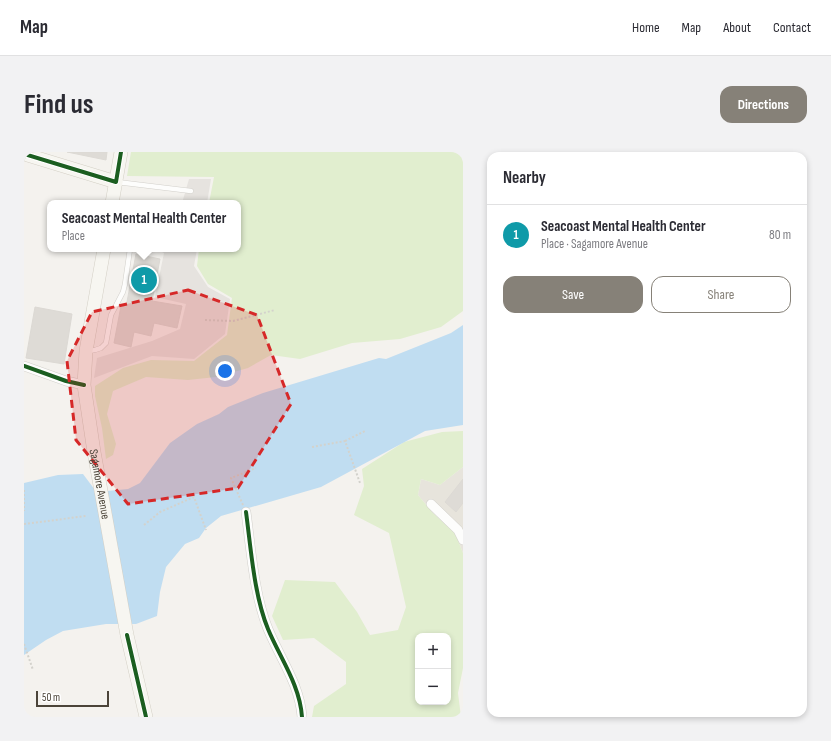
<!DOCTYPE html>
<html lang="en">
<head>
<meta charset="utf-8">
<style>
  body { margin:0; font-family:"Sofia Sans Condensed",sans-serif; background:#f2f2f3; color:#2b2b33 }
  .controls { position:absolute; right:12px; bottom:12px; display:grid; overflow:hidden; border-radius:8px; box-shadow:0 2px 6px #0003 }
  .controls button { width:36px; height:36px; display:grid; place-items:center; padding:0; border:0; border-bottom:1px solid #e1e1e2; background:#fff; color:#2b2b33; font:20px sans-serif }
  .scale { position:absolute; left:12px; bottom:10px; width:73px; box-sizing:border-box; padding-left:4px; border:2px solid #4b4439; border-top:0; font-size:11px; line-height:14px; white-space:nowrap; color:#4b4439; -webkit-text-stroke:3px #fff; paint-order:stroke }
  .you { position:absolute; left:201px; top:219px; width:14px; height:14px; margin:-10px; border:3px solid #fff; border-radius:50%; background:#1a73e8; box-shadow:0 0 0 6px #1a73e833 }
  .badge { display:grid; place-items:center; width:26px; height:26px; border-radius:50%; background:#868178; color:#fff; font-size:13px; font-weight:700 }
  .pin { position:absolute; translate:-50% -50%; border:2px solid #fff; box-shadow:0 1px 4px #0006 }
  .popup { position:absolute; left:23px; top:48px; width:194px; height:52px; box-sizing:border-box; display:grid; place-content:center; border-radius:8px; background:#fff; filter:drop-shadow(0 1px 3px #0005); font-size:13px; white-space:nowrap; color:#7c7c81 }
  .popup b { font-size:15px; color:#2b2b33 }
  .popup::after { content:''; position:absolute; left:50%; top:100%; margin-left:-8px; border:8px solid transparent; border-top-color:#fff }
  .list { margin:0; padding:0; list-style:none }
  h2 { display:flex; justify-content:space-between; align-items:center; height:52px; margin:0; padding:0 16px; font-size:17px }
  h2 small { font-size:13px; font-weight:400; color:#7c7c81 }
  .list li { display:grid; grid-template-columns:26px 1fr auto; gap:12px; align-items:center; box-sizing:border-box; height:60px; padding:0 16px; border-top:1px solid #e1e1e2 }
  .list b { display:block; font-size:15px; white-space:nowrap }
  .list p { margin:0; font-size:13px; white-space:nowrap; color:#7c7c81 }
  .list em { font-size:13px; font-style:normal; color:#7c7c81 }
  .actions { display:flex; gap:8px; padding:12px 16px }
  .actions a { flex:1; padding:9px 0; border:1px solid #868178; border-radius:12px; text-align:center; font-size:14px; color:#868178 }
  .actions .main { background:#868178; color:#fff }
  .map { position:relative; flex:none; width:439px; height:565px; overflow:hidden; border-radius:12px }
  header { display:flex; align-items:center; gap:24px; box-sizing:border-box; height:56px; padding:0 20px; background:#fff; border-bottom:1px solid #e1e1e2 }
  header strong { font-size:19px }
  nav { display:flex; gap:22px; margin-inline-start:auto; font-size:14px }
  .intro { display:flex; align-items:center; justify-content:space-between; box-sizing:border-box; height:96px; padding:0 24px }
  h1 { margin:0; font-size:28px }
  .button { padding:10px 18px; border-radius:12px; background:#868178; color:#fff; font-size:14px; font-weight:700 }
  main { display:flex; gap:24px; padding:0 24px }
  aside { flex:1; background:#fff; border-radius:12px; box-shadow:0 2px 6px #0003 }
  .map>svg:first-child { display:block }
  .residential { fill:#e7e4dc }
  .green { fill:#e1eecf; fill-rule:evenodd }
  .parking { fill:#e6e3df }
  .water { fill:#c0ddf1 }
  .building { fill:#dedbd6; stroke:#dcd9d4 }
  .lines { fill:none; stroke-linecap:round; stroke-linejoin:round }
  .lane-casing { stroke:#d2d0cb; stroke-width:5.5 }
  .street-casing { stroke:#d2d0cb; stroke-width:10 }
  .secondary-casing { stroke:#d3cfc5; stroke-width:14 }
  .path { stroke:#d3d2cc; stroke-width:2; stroke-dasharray:2 2; stroke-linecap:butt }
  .lane { stroke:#fdfdfc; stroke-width:4.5 }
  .street { stroke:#fdfdfc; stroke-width:9 }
  .secondary { stroke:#f7f6f1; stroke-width:13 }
  .cycleway-casing { stroke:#fff; stroke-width:6 }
  .cycleway { stroke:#1b5e20; stroke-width:4 }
  .marked { fill:#d62828; fill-opacity:0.2; stroke:#d62828; stroke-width:3; stroke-dasharray:8 5; stroke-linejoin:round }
  .labels { text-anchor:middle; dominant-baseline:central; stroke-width:3; stroke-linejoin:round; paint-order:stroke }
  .street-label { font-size:12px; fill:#4b4439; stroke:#fff }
</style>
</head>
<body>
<header>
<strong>Map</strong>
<nav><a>Home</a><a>Map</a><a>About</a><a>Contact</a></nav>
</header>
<div class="intro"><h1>Find us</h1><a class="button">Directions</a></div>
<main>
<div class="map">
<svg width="439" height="565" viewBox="0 0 439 565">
  <rect width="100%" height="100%" fill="#f4f2ee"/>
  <path class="residential" d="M439,315v86l-8,-20 -22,-20 -15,-18 3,-16 19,6z"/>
  <path class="green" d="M107,0h332v159l-22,16 -41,12 -48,4 -52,16 -29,-4 -23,13 -32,9 -28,3 -42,-3 -33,14 -6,23 9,30 -3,11 -7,4 -4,-31 -7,-32v-10l28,-18 28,-8 43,1 33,-26 5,-37 -24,-14 -11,-18 2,-17h39v-46h-29l5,-26 -87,-1z
    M439,279v36l-23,18 -19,-6 -3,16 15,18 22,20 8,20v115l-5,25 3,24h-149l2,-11 32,-22v-22l-32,-24 -31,2 -11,-24 13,-36 50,2 22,30 13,23 28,-5 8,-23 -17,-74 -35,-18 10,-29 -2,-17 42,-27 38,-10zM394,484h30v66h-30z"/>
  <path class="parking" d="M165,27h22l-4,24h-25z
    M137,97h36l-3,17 14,21 22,12 -5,35 -31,25 -42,-3 -58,22 3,-20 55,-17 28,-12 6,-25 -31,-7 9,-44 -4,-2z"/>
  <path class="water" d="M439,173v100l-38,6 -104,56 -100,29 -15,12 -7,10 -14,6 -19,23 -6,25 -3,24 -21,8h-30l-43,7 -17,9 -22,15v-172l34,-8 25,-1 12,16 12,1 21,-2 12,-6 30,-40 27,-19 22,-10 9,-7 35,-14 116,-35 7,1 65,-26z"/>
  <path class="building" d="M43,0h40l-1,8z
    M112,102l24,5 -8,42 30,5 -5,22 -23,-5 -3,13 -17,-4 -3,15 -17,-4 7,-37 5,1z
    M11,155l37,7 -8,50 -38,-6z
    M439,327v24l-7,9 -11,-10z"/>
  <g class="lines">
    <defs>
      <path id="lane" d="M93,30l74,9
        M64,199l7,-1 6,-2 5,-5 5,-28 12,-23 2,-8 5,-35"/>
      <path id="street" d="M0,214l42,15 18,4
        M407,352l27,26 5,10
        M222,360c5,37 8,83 22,117 12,29 32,56 34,88"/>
      <g id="secondary">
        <path d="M0,2l92,28"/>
        <path d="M88,51l9,-51"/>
        <path id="s1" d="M80,97l-18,102 -2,34 10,67 33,183 19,82"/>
      </g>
    </defs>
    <use href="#lane" class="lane-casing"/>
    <use href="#street" class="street-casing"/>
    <use href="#secondary" class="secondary-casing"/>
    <path class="path" d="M181,168l28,1 42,-11
      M321,289l20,-10
      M288,295l33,-6 15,42
      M0,338v21
      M219,353l-12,-27 25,-10
      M0,372l62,-8
      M120,373l16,-13 34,-15 12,33
      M0,492l9,26"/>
    <use href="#lane" class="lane"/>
    <use href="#street" class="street"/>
    <use href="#secondary" class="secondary"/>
    <defs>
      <path id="cycleway" d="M0,2l92,28 5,-30
        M0,214l42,15 18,4
        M222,360c5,37 8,83 22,117 12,29 32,56 34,88
        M103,483l19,82"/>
    </defs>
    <use href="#cycleway" class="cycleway-casing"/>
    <use href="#cycleway" class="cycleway"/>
  </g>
  <path class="marked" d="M164,138l69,25 34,89 -53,84 -110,16 -52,-64 -9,-79 25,-49z"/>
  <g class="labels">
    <g class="street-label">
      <text stroke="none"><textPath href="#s1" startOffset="238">Sagamore Avenue</textPath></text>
    </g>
  </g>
</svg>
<div class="controls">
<button>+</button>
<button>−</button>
</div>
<div class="scale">50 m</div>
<div class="you"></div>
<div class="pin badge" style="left:120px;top:128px;background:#0f9aa8">1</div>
<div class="popup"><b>Seacoast Mental Health Center</b>Place</div>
</div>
<aside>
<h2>Nearby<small></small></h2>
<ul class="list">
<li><span class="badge" style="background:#0f9aa8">1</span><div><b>Seacoast Mental Health Center</b><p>Place · Sagamore Avenue</p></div><em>80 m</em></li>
</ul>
<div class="actions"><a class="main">Save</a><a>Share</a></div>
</aside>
</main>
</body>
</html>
